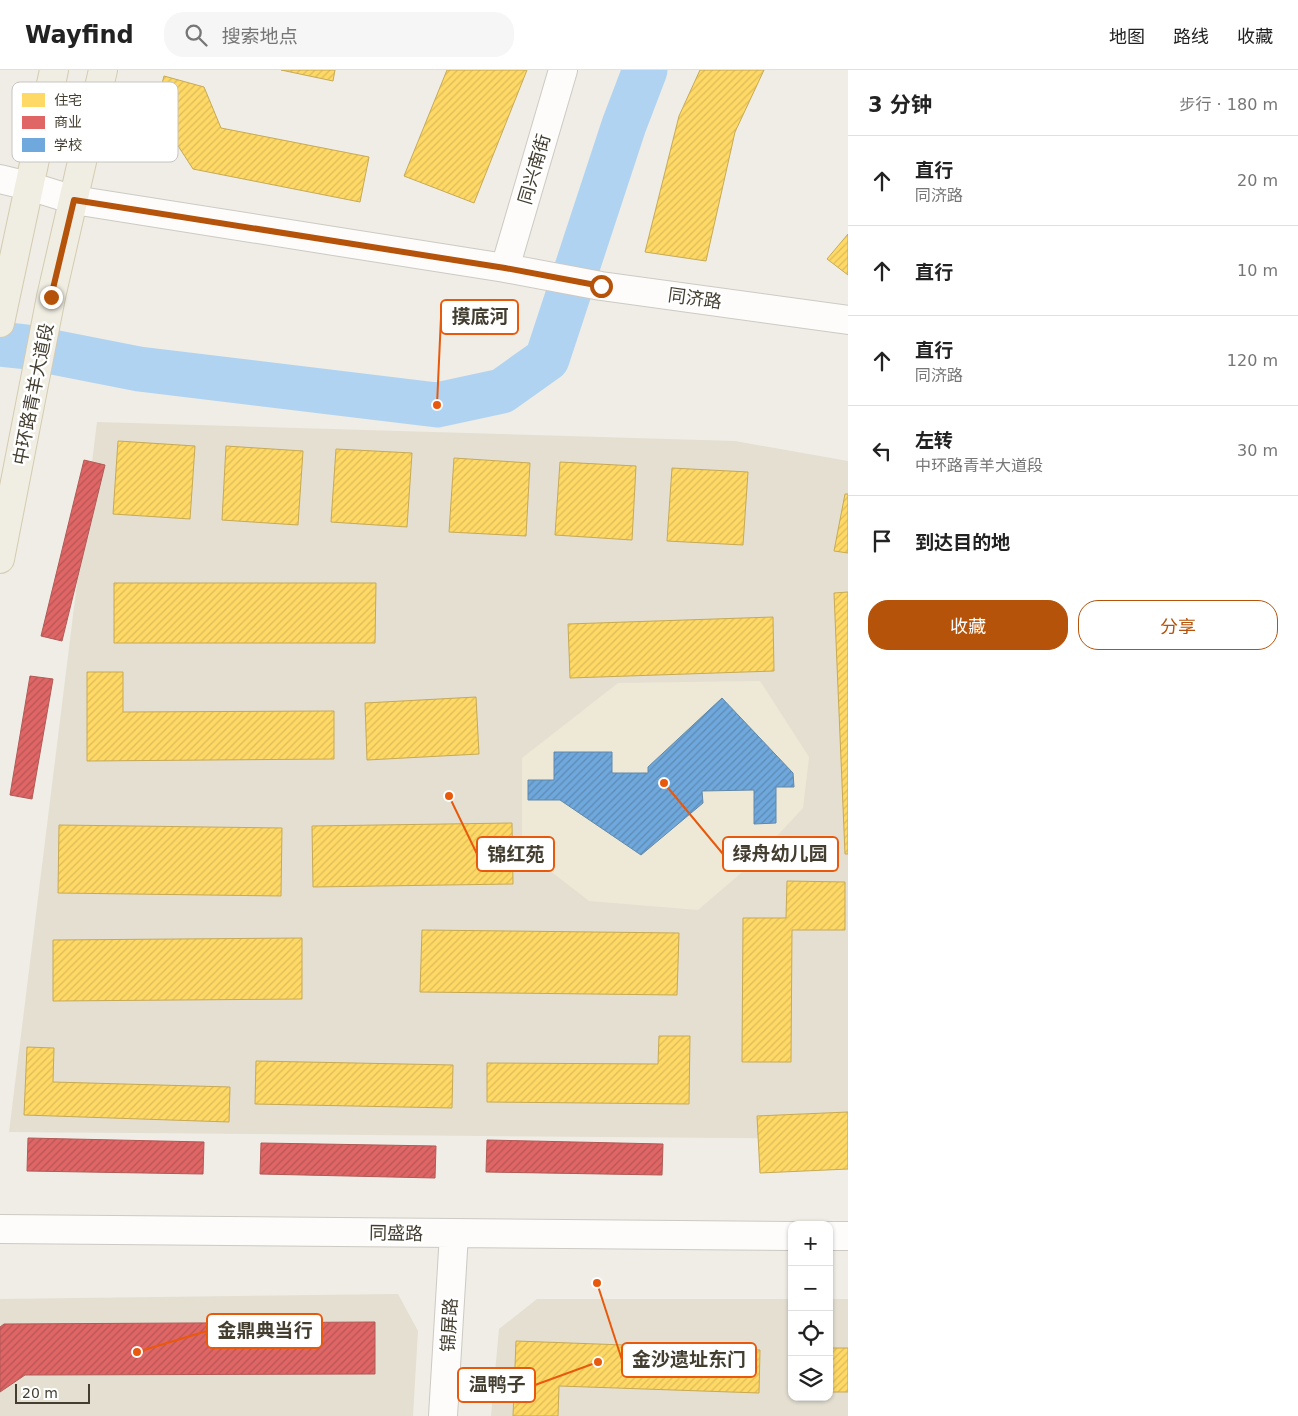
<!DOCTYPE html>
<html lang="zh">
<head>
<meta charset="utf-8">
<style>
  body { margin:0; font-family:"DejaVu Sans","Noto Sans SC",sans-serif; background:#f6f6f6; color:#222 }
  .controls { position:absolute; right:15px; bottom:15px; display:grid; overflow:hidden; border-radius:10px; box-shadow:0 1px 4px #0004 }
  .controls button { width:45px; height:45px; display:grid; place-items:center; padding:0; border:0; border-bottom:1px solid #e0e0e0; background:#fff; color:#222; font:25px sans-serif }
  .scale { position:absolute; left:15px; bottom:12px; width:75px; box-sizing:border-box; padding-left:5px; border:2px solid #443e31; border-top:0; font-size:14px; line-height:18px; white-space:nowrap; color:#443e31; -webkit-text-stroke:4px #fff; paint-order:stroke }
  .stop { position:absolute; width:15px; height:15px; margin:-11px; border:4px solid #b45309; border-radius:50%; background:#fff }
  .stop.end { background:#b45309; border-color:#fff; box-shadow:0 1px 5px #0008 }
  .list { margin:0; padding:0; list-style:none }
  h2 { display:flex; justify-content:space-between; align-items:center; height:65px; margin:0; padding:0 20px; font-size:21px }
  h2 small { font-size:16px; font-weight:400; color:#767676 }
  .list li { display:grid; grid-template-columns:32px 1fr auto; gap:15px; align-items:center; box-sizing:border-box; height:90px; padding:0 20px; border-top:1px solid #e0e0e0 }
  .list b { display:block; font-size:19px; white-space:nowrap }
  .list p { margin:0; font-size:16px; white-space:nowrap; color:#767676 }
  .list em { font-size:16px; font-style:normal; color:#767676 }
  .actions { display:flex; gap:10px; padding:15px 20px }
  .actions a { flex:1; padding:11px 0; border:1px solid #b45309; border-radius:20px; text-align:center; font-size:18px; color:#b45309 }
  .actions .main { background:#b45309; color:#fff }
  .icon { flex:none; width:28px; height:28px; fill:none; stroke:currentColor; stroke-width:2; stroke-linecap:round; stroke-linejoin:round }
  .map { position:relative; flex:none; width:848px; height:1346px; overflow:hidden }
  header { display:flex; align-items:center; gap:30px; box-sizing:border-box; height:70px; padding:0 25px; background:#fff; border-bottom:1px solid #e0e0e0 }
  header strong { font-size:24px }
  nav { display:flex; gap:28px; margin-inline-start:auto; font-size:18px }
  .search { width:350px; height:45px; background:#f6f6f6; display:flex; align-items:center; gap:12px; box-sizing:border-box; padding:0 18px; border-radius:20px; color:#767676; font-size:19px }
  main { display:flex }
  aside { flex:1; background:#fff }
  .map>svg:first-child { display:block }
  .residential { fill:#e4dfd1 }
  .education { fill:#eee9d6 }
  .homes { fill:url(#homes-hatch); stroke:#c7aa56 }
  .shops { fill:url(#shops-hatch); stroke:#b15a56 }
  .schools { fill:url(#schools-hatch); stroke:#6288a9 }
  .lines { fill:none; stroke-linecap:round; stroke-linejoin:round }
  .river { stroke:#b0d3f2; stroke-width:45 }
  .minor-casing { stroke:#cccac3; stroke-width:30 }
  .major-casing { stroke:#d4cbb0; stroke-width:30 }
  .minor { stroke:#fdfcfb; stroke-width:28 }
  .major { stroke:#f0ede2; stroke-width:28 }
  .route { stroke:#b45309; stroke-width:6 }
  .labels { text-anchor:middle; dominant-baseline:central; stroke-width:5; stroke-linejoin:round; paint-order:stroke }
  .street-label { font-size:18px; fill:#443e31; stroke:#fff }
  .key { fill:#fff; stroke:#c7c5c1; stroke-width:1 }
  .key-label { font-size:14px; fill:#443e31 }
  .leader { fill:none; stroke:#e8590c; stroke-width:2 }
  .callout-dot { fill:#e8590c; stroke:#fff; stroke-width:2 }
  .callout { fill:#fff; stroke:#e8590c; stroke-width:2 }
  .callout-label { font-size:19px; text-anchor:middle; font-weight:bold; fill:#443e31 }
</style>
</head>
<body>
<header>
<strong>Wayfind</strong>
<div class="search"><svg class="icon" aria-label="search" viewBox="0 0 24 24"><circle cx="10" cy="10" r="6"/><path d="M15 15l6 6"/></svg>搜索地点</div>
<nav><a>地图</a><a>路线</a><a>收藏</a></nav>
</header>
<main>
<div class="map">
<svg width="848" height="1346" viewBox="0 0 848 1346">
  <defs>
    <pattern id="homes-hatch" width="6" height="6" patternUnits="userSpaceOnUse" patternTransform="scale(1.25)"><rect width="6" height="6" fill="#ffd966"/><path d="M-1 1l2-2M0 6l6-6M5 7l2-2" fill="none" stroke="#dcbb59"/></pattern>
    <pattern id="shops-hatch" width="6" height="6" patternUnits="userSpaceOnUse" patternTransform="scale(1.25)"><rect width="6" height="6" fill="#e06666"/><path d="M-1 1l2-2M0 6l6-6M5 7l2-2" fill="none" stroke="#b75555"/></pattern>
    <pattern id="schools-hatch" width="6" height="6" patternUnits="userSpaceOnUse" patternTransform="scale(1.25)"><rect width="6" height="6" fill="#6fa8dc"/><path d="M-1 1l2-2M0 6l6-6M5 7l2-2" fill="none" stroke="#5d8ab3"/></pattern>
  </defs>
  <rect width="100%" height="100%" fill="#efede5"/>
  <path class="residential" d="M97,352l638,19 113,20v678l-839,-7z
    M398,1224l20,37 -5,85h-413v-117z
    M537,1229h255v98h37v-98h19v117h-357l8,-87z"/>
  <path class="education" d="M760,611l49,76 -6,51 -56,60 -49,42 -109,-9 -67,-52v-91l96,-75z"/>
  <path class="homes" d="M281,0h54l-2,11z
    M447,0h80l-53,133 -70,-27z
    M700,0h64l-29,62 -29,129 -61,-9 34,-136z
    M164,6l40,11 17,41 148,29 -9,45 -167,-33 -38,-59z
    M848,164v41l-21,-16z
    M118,371l77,5 -5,73 -77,-5z
    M226,376l77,5 -5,74 -76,-5z
    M336,379l76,4 -5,74 -76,-5z
    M454,388l76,5 -4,73 -77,-4z
    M560,392l76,4 -4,74 -77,-5z
    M672,398l76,4 -5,73 -76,-4z
    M845,424h3v59l-14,-2z
    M114,513h262l-1,60h-261z
    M848,522v262h-3l-11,-261z
    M773,547l1,54 -204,7 -2,-54z
    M87,602h36v40l211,-1v48l-247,2z
    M476,627l3,57 -112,6 -2,-57z
    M512,753l1,61 -200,3 -1,-61z
    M59,755l223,3 -1,68 -223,-3z
    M787,811l58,1v48h-53l-1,132h-49l1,-144h43z
    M422,860l257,3 -2,62 -257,-3z
    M302,868v61l-249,2v-61z
    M659,966h31l-1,68 -202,-2v-39l171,1z
    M27,977l27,1 -1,34 177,5 -1,35 -205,-7z
    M256,991l197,4 -1,43 -197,-4z
    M848,1042v57l-88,4 -3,-57z
    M516,1271l244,9 -1,43 -200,-7 -1,30h-45z
    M831,1278h17v44h-18z"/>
  <path class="shops" d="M84,390l21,5 -43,176 -21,-5z
    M30,606l23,3 -21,120 -22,-4z
    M28,1068l176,4 -1,32 -176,-3z
    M487,1070l176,4 -1,31 -176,-3z
    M261,1073l175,3 -1,32 -175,-4z
    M375,1252v52l-350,1 -25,17v-65l4,-3z"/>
  <path class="schools" d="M722,628l71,75 1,14h-18v36l-22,1v-34l-52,1 1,12 -62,52 -81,-55h-32v-20h26v-28h58v21h36v-6z"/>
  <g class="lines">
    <path class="river" d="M0,274l27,3 112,22 298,36 65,-14 45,-32 77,-234 21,-55"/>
    <defs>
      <path id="minor" d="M0,109l29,7 45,14 431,68 96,18 247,34
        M505,198l58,-198
        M0,1159l792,7
        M829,1166h19
        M443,1346l11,-182"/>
      <path id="major" d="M0,253l54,-253
        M0,489l51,-262 52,-227"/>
    </defs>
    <use href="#minor" class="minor-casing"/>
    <use href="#major" class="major-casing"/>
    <use href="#minor" class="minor"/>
    <use href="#major" class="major"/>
  </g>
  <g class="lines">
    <path class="route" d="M51,227l23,-97 431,68 96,18"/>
  </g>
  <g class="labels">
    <g class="street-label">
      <text transform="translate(534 99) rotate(-74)">同兴南街</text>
      <text transform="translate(695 228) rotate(8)">同济路</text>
      <text transform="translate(33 324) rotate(-79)">中环路青羊大道段</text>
      <text transform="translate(396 1163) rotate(1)">同盛路</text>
      <text transform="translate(449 1255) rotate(-87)">锦屏路</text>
    </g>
  </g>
  <rect x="12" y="12" width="166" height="80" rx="8" class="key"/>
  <rect x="22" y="23" width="23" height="14" fill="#ffd966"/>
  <rect x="22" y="46" width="23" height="13" fill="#e06666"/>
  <rect x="22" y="68" width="23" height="14" fill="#6fa8dc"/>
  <g class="key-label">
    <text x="54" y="35">住宅</text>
    <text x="54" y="57">商业</text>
    <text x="54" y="80">学校</text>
  </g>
  <path class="leader" d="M437 335L441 247M664 713L723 784M449 726L477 784M137 1282L207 1261M597 1213L622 1290M598 1292L535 1315"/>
  <g class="callout-dot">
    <circle cx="437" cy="335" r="5"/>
    <circle cx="664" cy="713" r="5"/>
    <circle cx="449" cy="726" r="5"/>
    <circle cx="137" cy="1282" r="5"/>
    <circle cx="597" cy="1213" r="5"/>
    <circle cx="598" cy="1292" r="5"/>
  </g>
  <g class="callout">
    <rect x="441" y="230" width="77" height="34" rx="5"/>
    <rect x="723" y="767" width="115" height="34" rx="5"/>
    <rect x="477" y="767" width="77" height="34" rx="5"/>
    <rect x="207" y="1244" width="115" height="34" rx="5"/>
    <rect x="622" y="1273" width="134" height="34" rx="5"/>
    <rect x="458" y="1298" width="77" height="34" rx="5"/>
  </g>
  <g class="callout-label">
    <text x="480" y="253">摸底河</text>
    <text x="780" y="790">绿舟幼儿园</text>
    <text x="516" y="791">锦红苑</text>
    <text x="265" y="1267">金鼎典当行</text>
    <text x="689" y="1296">金沙遗址东门</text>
    <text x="497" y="1321">温鸭子</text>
  </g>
</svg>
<div class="controls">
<button>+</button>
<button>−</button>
<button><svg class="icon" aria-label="locate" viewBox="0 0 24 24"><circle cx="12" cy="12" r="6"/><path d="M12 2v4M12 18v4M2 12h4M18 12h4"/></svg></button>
<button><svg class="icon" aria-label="layers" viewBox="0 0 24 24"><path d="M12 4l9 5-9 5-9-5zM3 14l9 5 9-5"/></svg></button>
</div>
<div class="scale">20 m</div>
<div class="stop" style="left:601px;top:216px"></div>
<div class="stop end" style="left:51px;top:227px"></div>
</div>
<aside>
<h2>3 分钟<small>步行 · 180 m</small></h2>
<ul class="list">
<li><svg class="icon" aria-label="ahead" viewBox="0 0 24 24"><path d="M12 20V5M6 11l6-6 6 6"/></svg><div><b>直行</b><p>同济路</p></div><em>20 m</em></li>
<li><svg class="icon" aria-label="ahead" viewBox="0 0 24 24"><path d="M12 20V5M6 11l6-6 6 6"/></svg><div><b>直行</b></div><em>10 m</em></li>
<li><svg class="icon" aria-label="ahead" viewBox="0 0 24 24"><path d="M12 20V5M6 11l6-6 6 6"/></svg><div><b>直行</b><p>同济路</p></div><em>120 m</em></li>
<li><svg class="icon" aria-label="left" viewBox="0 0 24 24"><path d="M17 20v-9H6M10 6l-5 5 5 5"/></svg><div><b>左转</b><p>中环路青羊大道段</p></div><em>30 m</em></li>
<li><svg class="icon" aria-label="arrive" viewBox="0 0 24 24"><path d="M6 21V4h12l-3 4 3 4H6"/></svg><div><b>到达目的地</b></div></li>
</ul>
<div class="actions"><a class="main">收藏</a><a>分享</a></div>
</aside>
</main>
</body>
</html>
